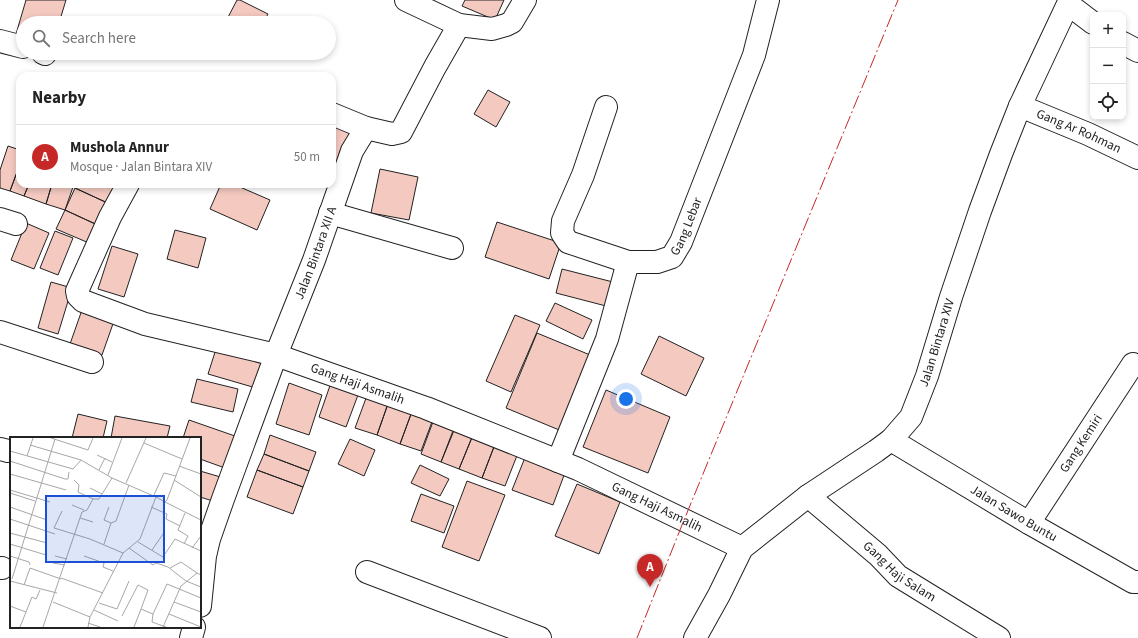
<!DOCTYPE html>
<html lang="en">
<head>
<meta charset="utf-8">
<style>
  body { margin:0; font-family:"Source Sans 3",sans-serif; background:#f6f6f6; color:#222 }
  .controls { position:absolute; right:12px; top:12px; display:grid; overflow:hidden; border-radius:8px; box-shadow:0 2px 6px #0003 }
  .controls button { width:36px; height:36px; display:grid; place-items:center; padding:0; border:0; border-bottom:1px solid #e0e0e0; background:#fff; color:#222; font:20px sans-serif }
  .you { position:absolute; left:626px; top:399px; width:14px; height:14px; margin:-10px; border:3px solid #fff; border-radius:50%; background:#1a73e8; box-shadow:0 0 0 6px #1a73e833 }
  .badge { display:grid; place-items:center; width:26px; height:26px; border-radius:50%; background:#c62828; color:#fff; font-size:13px; font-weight:700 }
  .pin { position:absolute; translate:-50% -33px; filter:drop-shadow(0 1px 2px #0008) }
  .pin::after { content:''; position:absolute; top:21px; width:14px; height:12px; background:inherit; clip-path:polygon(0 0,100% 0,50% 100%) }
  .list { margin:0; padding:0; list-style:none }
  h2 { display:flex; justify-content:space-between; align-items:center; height:52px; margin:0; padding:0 16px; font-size:17px }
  h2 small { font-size:13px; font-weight:400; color:#767676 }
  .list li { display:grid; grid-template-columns:26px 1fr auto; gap:12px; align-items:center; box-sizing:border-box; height:64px; padding:0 16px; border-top:1px solid #e0e0e0 }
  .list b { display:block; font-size:15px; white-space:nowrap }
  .list p { margin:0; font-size:13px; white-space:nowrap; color:#767676 }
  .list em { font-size:13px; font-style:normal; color:#767676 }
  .icon { flex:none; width:22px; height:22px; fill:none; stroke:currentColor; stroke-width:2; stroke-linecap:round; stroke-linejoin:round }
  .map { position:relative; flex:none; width:1138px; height:638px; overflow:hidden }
  .search { position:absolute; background:#fff; box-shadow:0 2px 6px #0003; left:16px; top:16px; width:320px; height:44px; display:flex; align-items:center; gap:10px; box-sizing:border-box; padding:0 14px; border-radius:22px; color:#767676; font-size:15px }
  .panel { position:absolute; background:#fff; box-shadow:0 2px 6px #0003; left:16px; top:72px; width:320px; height:116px; border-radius:12px }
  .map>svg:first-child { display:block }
  .building { fill:#f3c9c0; stroke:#222 }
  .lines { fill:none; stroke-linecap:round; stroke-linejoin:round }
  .street-casing { stroke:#222; stroke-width:24 }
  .street { stroke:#fff; stroke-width:22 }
  .power { stroke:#c62828; stroke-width:1; stroke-dasharray:14 3 2 3; stroke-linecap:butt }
  .labels { text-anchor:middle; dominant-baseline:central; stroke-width:3; stroke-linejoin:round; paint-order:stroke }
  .street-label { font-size:13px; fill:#222; stroke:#fff }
  .inset-road { fill:none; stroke:#a7a7a7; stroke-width:1 }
  .view { fill:#1d4ed8; fill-opacity:0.15; stroke:#1d4ed8; stroke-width:2 }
  .inset-edge { fill:none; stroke:#222; stroke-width:2 }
</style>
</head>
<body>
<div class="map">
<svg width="1138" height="638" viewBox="0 0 1138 638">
  <rect width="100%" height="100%" fill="#fff"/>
  <path class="building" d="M26,0h40l-7,23h-36v14l-7,-3z
    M237,0h3l28,14 -5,9h-38z
    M465,0h39l-9,20 -33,-14z
    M488,90l22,12 -14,25 -22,-13z
    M332,123l22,12 -17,32 -5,-2z
    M8,146l12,4v14l-10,27 -10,-3v-18z
    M20,164v20h9l-5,12 -14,-5z
    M380,169l38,8 -9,43 -38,-7z
    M29,184h23l-6,20 -22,-8z
    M52,184h22l-9,26 -19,-6z
    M76,184h42l-4,22 -39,-18z
    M221,184h12l37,16 -13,30 -47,-21z
    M75,188l39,18 -10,22 -39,-18z
    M65,210l39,18 -8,18 -40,-17z
    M497,222l64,21 -12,36 -64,-22z
    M26,223l23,10 -15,36 -23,-9z
    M175,230l31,8 -8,30 -31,-9z
    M55,231l18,7 -15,37 -18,-7z
    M112,246l26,8 -14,43 -26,-8z
    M562,269l51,13 -7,24 -50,-13z
    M51,282l21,6 -14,46 -20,-6z
    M555,303l37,17 -9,19 -37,-18z
    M83,307l32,11 -13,37 -32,-11z
    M515,315l25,10 -29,67 -25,-11z
    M537,333l58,24 -31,75 -58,-24z
    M659,336l45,22 -18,38 -45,-22z
    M217,346l47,14 -8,28 -48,-14z
    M333,377l28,10 -15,40 -27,-10z
    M197,379l41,10 -5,23 -42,-10z
    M289,383l33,12 -13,40 -33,-11z
    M369,390l21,8 -13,37 -22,-7z
    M606,390l64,27 -22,56 -65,-26z
    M390,398l24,8 -14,38 -23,-9z
    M414,406l21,8 -14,37 -21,-7z
    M78,414l29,7 -4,17h-31z
    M115,416l55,10 -3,12h-56z
    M434,419l21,9 -14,34 -20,-8z
    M189,420l46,16 -10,32 -25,-9v-21h-17z
    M456,423l19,7 -16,39 -18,-7z
    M475,430l22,9 -15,39 -23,-9z
    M270,435l46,17 -7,19 -45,-17z
    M350,439l25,11 -11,26 -26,-12z
    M497,439l23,9 -15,38 -23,-8z
    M264,454l45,17 -6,16 -46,-17z
    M526,455l40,15 -13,35 -41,-15z
    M420,465l29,14 -9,17 -29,-13z
    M257,470l46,17 -10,27 -46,-17z
    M200,471l24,7 -8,24 -16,-5z
    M467,481l38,14 -26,66 -37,-14z
    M577,484l43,18 -21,52 -44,-18z
    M421,494l33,12 -10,27 -33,-12z"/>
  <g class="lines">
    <defs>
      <g id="street">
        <path d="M406,0l53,25"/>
        <path d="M0,41l23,6"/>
        <path d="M1123,43l15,8"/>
        <path d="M43,53l2,1"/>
        <path id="s1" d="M1020,106l68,28 50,24"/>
        <path d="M606,107l-23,68 -20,46 -1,12 6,9 60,20"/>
        <path d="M332,114l34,14"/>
        <path id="s2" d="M128,184l-18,33 -33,74 1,5 5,5 62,23 131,31 150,53 152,61 164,79"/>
        <path d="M330,213l122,35"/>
        <path d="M0,219l16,5"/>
        <path d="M0,332l92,30"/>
        <path id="s3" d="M891,440l138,83 104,59h5"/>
        <path d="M0,449l8,2"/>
        <path id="s4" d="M558,461l49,-122 21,-77h29l15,-5 9,-15 73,-187 14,-55"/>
        <path id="s5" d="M808,496l70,59 20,21 101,62"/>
        <path id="s6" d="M1029,523l104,-159"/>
        <path d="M0,568h2"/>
        <path d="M367,572l173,66"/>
        <path id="s7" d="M200,606l5,-50 4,-17 14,-40 53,-144 38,-95 38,-109 14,-23 26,6 9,-2 34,-65 24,-42 33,4 14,-4 6,-3 13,-22"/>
        <path d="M191,638l3,-11"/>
        <path id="s8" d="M695,638l24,-43 23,-47 66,-52 68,-45 15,-11 20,-23 16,-41 24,-79 29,-86 21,-57 19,-48 48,-102 25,19"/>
      </g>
    </defs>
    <use href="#street" class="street-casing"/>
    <use href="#street" class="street"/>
    <path class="power" d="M637,638l45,-113 216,-525"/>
  </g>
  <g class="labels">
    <g class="street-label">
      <text stroke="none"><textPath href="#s1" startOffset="64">Gang Ar Rohman</textPath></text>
      <text stroke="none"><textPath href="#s4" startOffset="290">Gang Lebar</textPath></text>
      <text stroke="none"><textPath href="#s7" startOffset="373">Jalan Bintara XII A</textPath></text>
      <text stroke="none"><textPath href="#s8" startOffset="395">Jalan Bintara XIV</textPath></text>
      <text stroke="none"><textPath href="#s2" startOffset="418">Gang Haji Asmalih</textPath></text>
      <text stroke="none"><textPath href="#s6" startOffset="95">Gang Kemiri</textPath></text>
      <text stroke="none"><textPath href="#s2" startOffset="742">Gang Haji Asmalih</textPath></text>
      <text stroke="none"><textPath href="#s3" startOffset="143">Jalan Sawo Buntu</textPath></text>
      <text stroke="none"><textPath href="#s5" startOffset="119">Gang Haji Salam</textPath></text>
    </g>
  </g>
  <g transform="translate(10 437)">
    <rect width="191" height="191" fill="#fff"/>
    <path class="inset-road" d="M41,1l37,12 5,-12M134,6l38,16M20,8l51,15 31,18 44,19M0,14l63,18 8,-9M87,18l15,7M17,19l6,-18M0,24l55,18h3l1,-7M169,29l22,8M89,33l6,-12M0,37l56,16M98,38l14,-37M64,43l5,5 -1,7 15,7M164,43l27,17M116,46l20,-45M80,51l12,6M0,53l40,12M0,56l25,8M144,58l10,-22 12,3M155,65l36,18M62,68l12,5M0,70l37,13M99,70l-5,13 7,3M141,70l16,7 -1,5 14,7M52,74l-8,17 36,11 33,14M70,81l13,4M0,82l45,15M0,96l37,10M128,105l25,15 12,-18 26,12M0,107l36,11M94,107l7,-21 5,-2 13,-36M174,107l4,-8 -10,-6 7,-17M119,111l24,17 3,-2 12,4 18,14 15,6M182,111l9,-12M142,113l11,-16M0,119l19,6 1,3M45,119l12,3M74,119l20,7 -1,4 10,4M43,126l12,2M160,131l11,-6 16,11M51,141l42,15M2,142l43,-140M0,144l47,12M14,148l6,-17 31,11M43,165l37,15M164,165l27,10M89,166l18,6 12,-28M0,169l16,6M84,173l24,11M143,177l14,-30 34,14M159,177l32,13M112,179l16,-31 10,5 -7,19 12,5 -1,8 14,5M78,186l12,4M10,190l12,-30 4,2 4,-9M33,190l39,-115 5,-2 6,-11h6l13,-21M78,190l2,-10 33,-64 17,-14 16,-42 9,5 2,-2 23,-62M124,190l7,-18M153,190l18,-41 16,-13 4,2"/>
    <path class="view" d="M36,59h118v66h-118z"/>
    <rect width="191" height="191" class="inset-edge"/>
  </g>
</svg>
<div class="controls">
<button>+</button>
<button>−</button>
<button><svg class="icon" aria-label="locate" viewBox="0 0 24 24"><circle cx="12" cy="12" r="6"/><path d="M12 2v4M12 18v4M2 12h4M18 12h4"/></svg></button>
</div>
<div class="you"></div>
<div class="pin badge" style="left:650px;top:587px">A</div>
<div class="search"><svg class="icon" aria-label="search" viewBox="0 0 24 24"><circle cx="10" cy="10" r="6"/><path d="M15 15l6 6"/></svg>Search here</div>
<section class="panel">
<h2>Nearby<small></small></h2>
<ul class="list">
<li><span class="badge">A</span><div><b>Mushola Annur</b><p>Mosque · Jalan Bintara XIV</p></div><em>50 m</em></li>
</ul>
</section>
</div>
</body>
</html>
